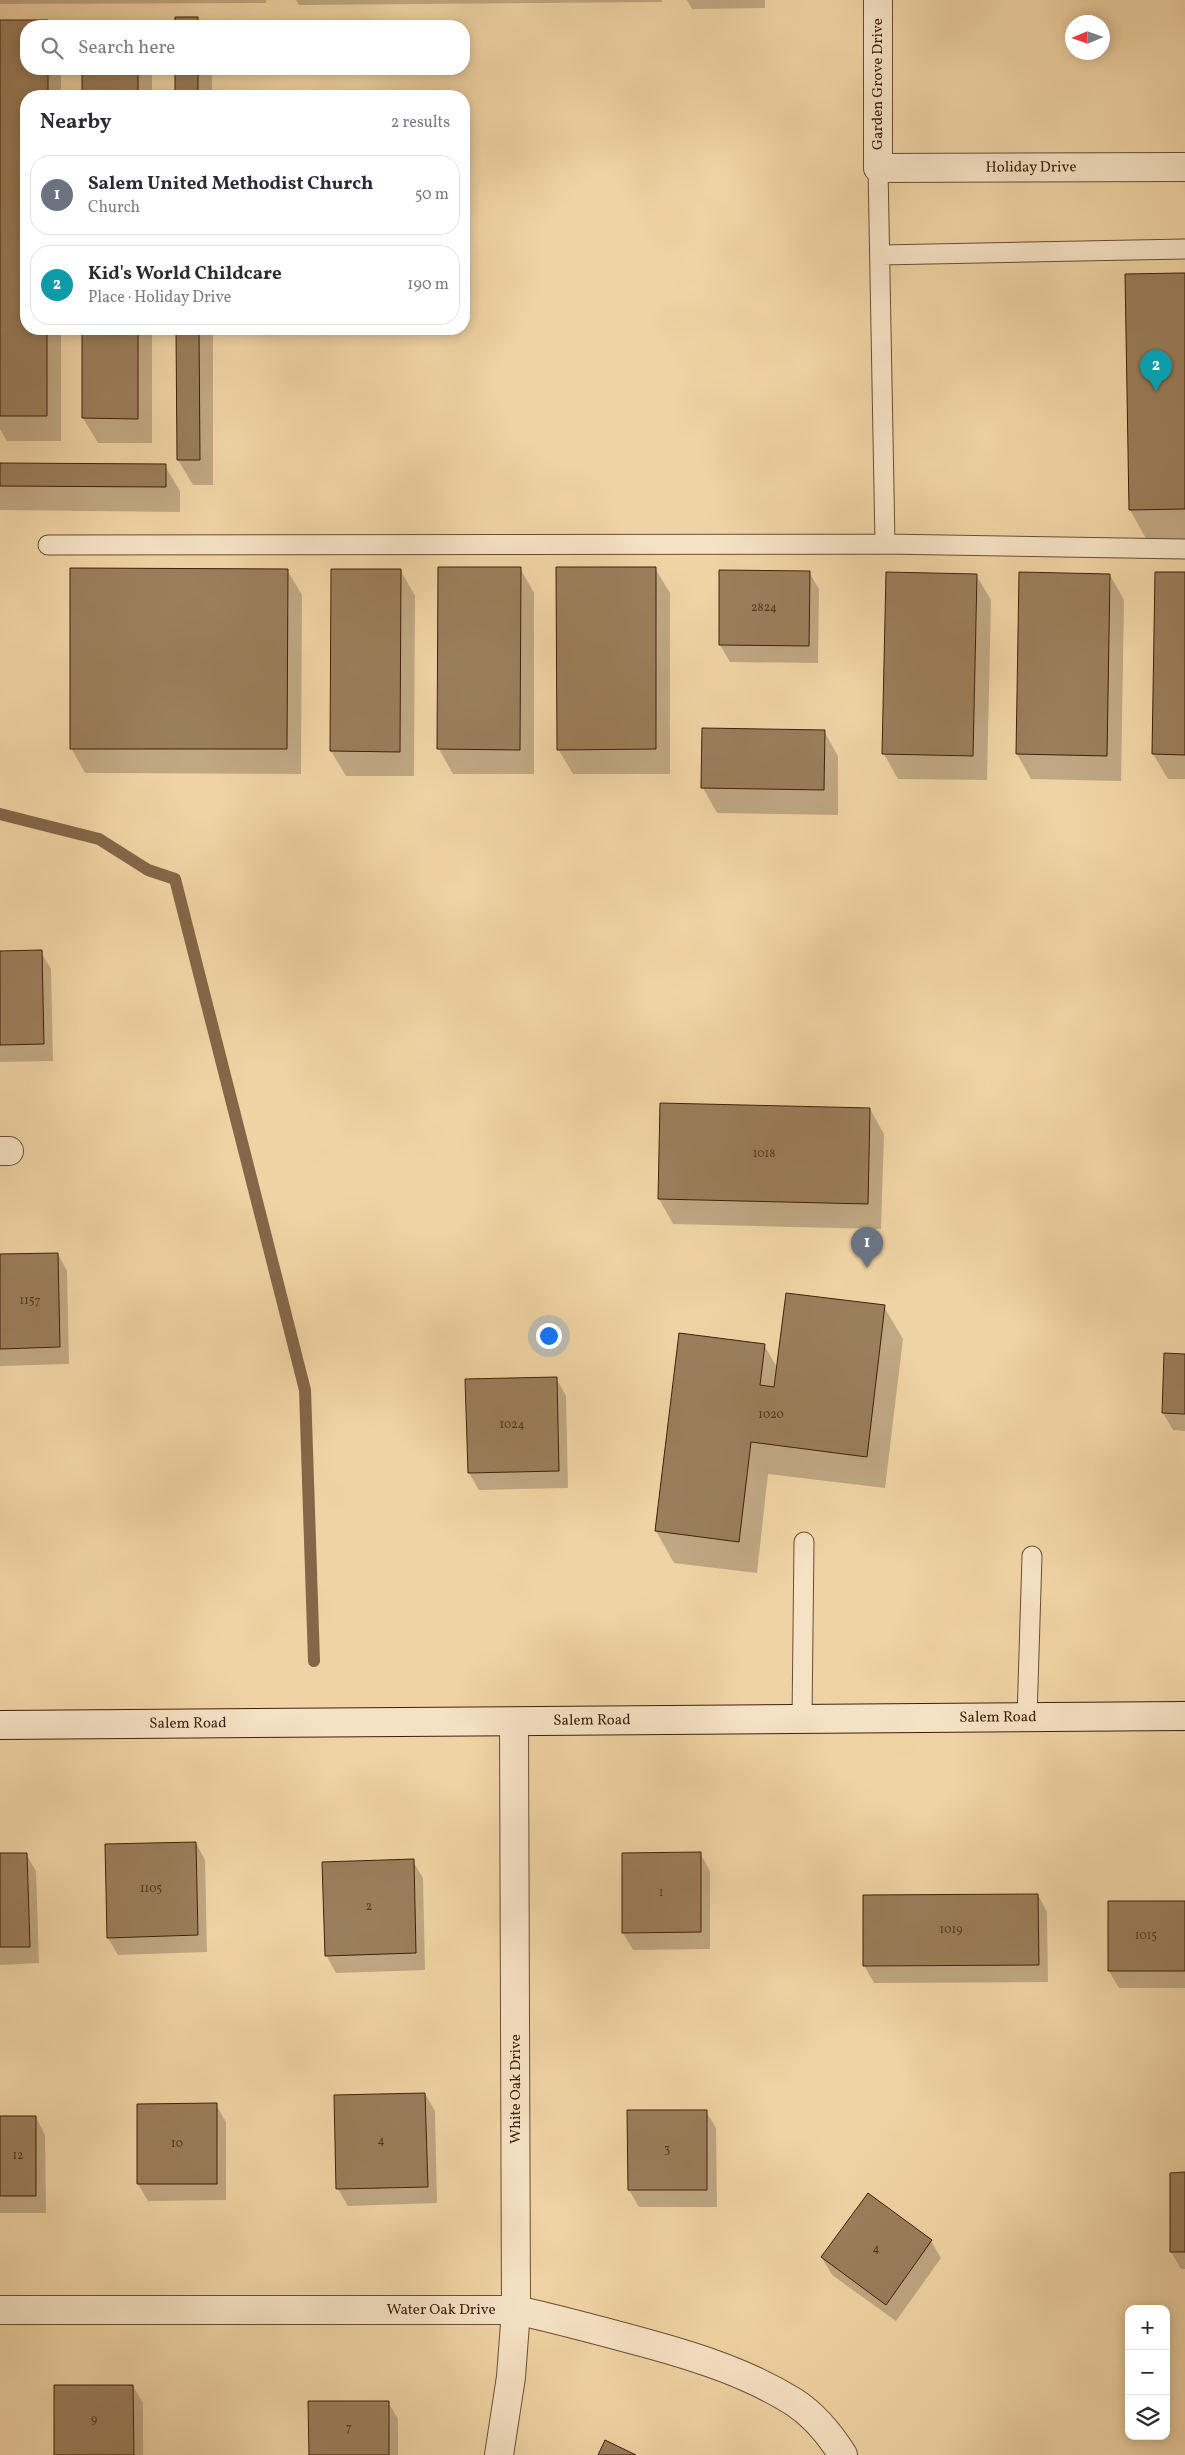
<!DOCTYPE html>
<html lang="en">
<head>
<meta charset="utf-8">
<style>
  body { margin:0; font-family:Vollkorn,serif; background:#f7f7f7; color:#2b2b33 }
  .controls { position:absolute; right:15px; bottom:15px; display:grid; overflow:hidden; border-radius:10px; box-shadow:0 2px 12px #0003 }
  .controls button { width:45px; height:45px; display:grid; place-items:center; padding:0; border:0; border-bottom:1px solid #e1e1e2; background:#fff; color:#2b2b33; font:25px sans-serif }
  .compass { position:absolute; left:1065px; top:15px; width:45px; height:45px; border-radius:50%; background:#fff; box-shadow:0 2px 12px #0003; rotate:268deg }
  .you { position:absolute; left:548px; top:1335px; width:18px; height:18px; margin:-12px; border:4px solid #fff; border-radius:50%; background:#1a73e8; box-shadow:0 0 0 8px #1a73e833 }
  .badge { display:grid; place-items:center; width:32px; height:32px; border-radius:50%; background:#2563eb; color:#fff; font-size:16px; font-weight:700 }
  .pin { position:absolute; translate:-50% -41px; filter:drop-shadow(0 1px 2px #0008) }
  .pin::after { content:''; position:absolute; top:26px; width:18px; height:15px; background:inherit; clip-path:polygon(0 0,100% 0,50% 100%) }
  .list { margin:0; padding:0; list-style:none }
  h2 { display:flex; justify-content:space-between; align-items:center; height:65px; margin:0; padding:0 20px; font-size:21px }
  h2 small { font-size:16px; font-weight:400; color:#7c7c81 }
  .list li { display:grid; grid-template-columns:32px 1fr auto; gap:15px; align-items:center; box-sizing:border-box; height:80px; margin:0 10px 10px; padding:0 10px; border:1px solid #e1e1e2; border-radius:20px }
  .list b { display:block; font-size:19px; white-space:nowrap }
  .list p { margin:0; font-size:16px; white-space:nowrap; color:#7c7c81 }
  .list em { font-size:16px; font-style:normal; color:#7c7c81 }
  .icon { flex:none; width:28px; height:28px; fill:none; stroke:currentColor; stroke-width:2; stroke-linecap:round; stroke-linejoin:round }
  .map { position:relative; flex:none; width:1185px; height:2455px; overflow:hidden }
  .search { position:absolute; background:#fff; box-shadow:0 2px 12px #0003; left:20px; top:20px; width:450px; height:55px; display:flex; align-items:center; gap:12px; box-sizing:border-box; padding:0 18px; border-radius:20px; color:#7c7c81; font-size:19px }
  .panel { position:absolute; background:#fff; box-shadow:0 2px 12px #0003; left:20px; top:90px; width:450px; height:245px; border-radius:20px }
  .map>svg:first-child { display:block }
  .shadow { fill:#0003 }
  .lines { fill:none; stroke-linecap:round; stroke-linejoin:round }
  .stream { stroke:#846748; stroke-width:12 }
  .building { fill:#9b7e5b; stroke:#3e210c }
  .service-casing { stroke:#6a4e32; stroke-width:21 }
  .minor-casing { stroke:#6a4e32; stroke-width:30 }
  .secondary-casing { stroke:#3e210c; stroke-width:30 }
  .service { stroke:#f5e2c4; stroke-width:19 }
  .minor { stroke:#f5e2c4; stroke-width:28 }
  .secondary { stroke:#f5e2c4; stroke-width:28 }
  .labels { text-anchor:middle; dominant-baseline:central; stroke-width:4; stroke-linejoin:round; paint-order:stroke }
  .number-label { font-size:12px; fill:#553820 }
  .street-label { font-size:15px; fill:#3e210c; stroke:#f5e2c4 }
</style>
</head>
<body>
<div class="map">
<svg width="1185" height="2455" viewBox="0 0 1185 2455">
  <rect width="100%" height="100%" fill="#f0d3a4"/>
  <filter id="stains"><feTurbulence type="fractalNoise" baseFrequency=".004" numOctaves="4"/><feColorMatrix values="0 0 0 0 .2 0 0 0 0 .09 0 0 0 0 .02 0 0 0 .5 -.17"/></filter>
  <radialGradient id="worn" r=".72"><stop offset=".6" stop-color="#630" stop-opacity="0"/><stop offset="1" stop-color="#630" stop-opacity=".3"/></radialGradient>
  <path class="shadow" d="M0,0h266v3l-266,1z
    M296,0h366v2l-363,3z
    M687,0h78v8l-73,1z
    M176,18h21l5,8h-26z
    M0,21h47l3,5h-24v43h35v27h-35v233h35v112h-54l-7,-12z
    M83,24h54l2,2h-56z
    M83,69h69v27h-69z
    M176,69h36v27h-36z
    M1185,274v267l-37,1 -18,-32 -4,-235z
    M83,329h69v114h-54l-15,-25z
    M178,329h35v156h-20l-15,-25z
    M0,464l165,2 15,25v21l-180,-2z
    M520,568l14,25v181h-81l-14,-25z
    M655,568l15,25v181h-97l-15,-25z
    M287,570l15,25 -1,179 -216,-1 -14,-25z
    M401,571l14,25 -1,180h-68l-15,-25z
    M809,572l10,17 -1,74 -88,-1 -10,-17z
    M1185,573v206h-17l-15,-25z
    M976,575l15,25 -4,180 -89,-1 -14,-25z
    M1110,575l14,25 -3,181 -90,-2 -14,-25z
    M703,729l121,2 14,25v59l-121,-2 -14,-25z
    M41,952l10,17 2,92 -53,1v-109z
    M661,1105l209,4 14,25 -3,95 -208,-5 -14,-25z
    M58,1254l9,17 2,93 -69,2v-110z
    M884,1307l19,32 -18,149 -117,-14 -11,99 -83,-10 -18,-32 108,-186 14,24z
    M1165,1354l20,1v76l-12,-1 -10,-17z
    M556,1378l10,18 2,92 -89,2 -10,-17z
    M196,1843l9,17 2,92 -89,3 -10,-17z
    M700,1853l10,18v78l-77,1 -10,-17z
    M26,1854l10,17 3,92 -39,2v-110z
    M413,1861l10,17 2,92 -89,3 -10,-18z
    M1038,1895l9,17 1,70 -174,1 -10,-18z
    M1109,1902h76v86h-66l-10,-17z
    M425,2094l10,17 2,92 -89,3 -10,-17z
    M216,2105l10,17v78l-78,1 -10,-17z
    M706,2111l10,17 1,79h-78l-10,-17z
    M36,2117l9,18 1,78h-46v-95z
    M1185,2174v95h-4l-10,-17z
    M931,2241l10,17 -45,63 -64,-46 -10,-17z
    M133,2386l10,17v52h-88z
    M388,2402l10,17v36h-88z"/>
  <g class="lines">
    <path class="stream" d="M0,814l99,25 49,31 27,9 130,511 9,271"/>
  </g>
  <path class="building" d="M175,17h23v9h-23z
    M0,20h48v6h-22v43h22v27h-22v233h21v87h-47z
    M82,22l56,1v3h-56z
    M82,69h56v27h-56z
    M175,69h23v27h-23z
    M1181,273h4v236l-56,1 -4,-236z
    M82,329h56v90l-56,-1z
    M176,329h23l1,131h-23z
    M0,463l166,1v23l-166,-1z
    M438,567h83l-1,183 -83,-1z
    M556,567h100v182l-99,1z
    M70,568l218,1 -1,180h-217z
    M331,569h70l-1,183 -70,-1z
    M719,570l91,1 -1,75 -90,-1z
    M886,572l91,2 -4,182 -91,-2z
    M1019,572l91,2 -3,182 -91,-2z
    M1155,572h30v183l-33,-1z
    M702,728l123,2 -1,60 -123,-2z
    M42,950l2,94 -44,1v-94z
    M660,1103l210,5 -2,96 -210,-5z
    M58,1253l2,94 -60,2v-95z
    M786,1293l99,12 -18,152 -116,-15 -12,100 -84,-11 24,-198 86,11 -5,41 14,2z
    M1164,1353l21,1v60l-23,-1z
    M557,1377l2,94 -91,2 -3,-94z
    M196,1842l2,93 -91,3 -2,-94z
    M701,1852v80l-79,1v-80z
    M0,1853h27l3,94h-30z
    M414,1859l2,94 -91,3 -3,-94z
    M1038,1894l1,71 -176,1v-71z
    M1108,1901h77v70h-77z
    M425,2093l3,94 -92,2 -2,-94z
    M217,2103v81h-80v-80z
    M627,2110h80v80h-79z
    M0,2116h36v80h-36z
    M1185,2172v80h-15v-79z
    M868,2193l64,47 -46,65 -65,-48z
    M54,2385h79l1,70h-80z
    M308,2401h81v54h-80z
    M605,2440l31,15h-38z"/>
  <g class="lines">
    <defs>
      <path id="service" d="M878,168l7,376 300,5
        M881,255l304,-6
        M48,545l837,-1
        M1027,1718l5,-162
        M802,1720l2,-178"/>
      <g id="minor">
        <path id="s1" d="M878,0v168l307,-1"/>
        <path d="M0,1151h9"/>
        <path id="s2" d="M0,2310h516c45,10 89,22 133,34 51,14 100,30 145,58 20,13 37,34 49,53"/>
        <path d="M499,2455l12,-78 5,-67 -2,-588"/>
      </g>
      <g id="secondary">
        <path id="s3" d="M0,1725l1185,-9"/>
      </g>
    </defs>
    <use href="#service" class="service-casing"/>
    <use href="#minor" class="minor-casing"/>
    <use href="#secondary" class="secondary-casing"/>
    <use href="#service" class="service"/>
    <use href="#minor" class="minor"/>
    <use href="#secondary" class="secondary"/>
  </g>
  <g class="labels">
    <g class="number-label">
      <text x="764" y="608">2824</text>
      <text x="764" y="1154">1018</text>
      <text x="30" y="1301">1157</text>
      <text x="771" y="1415">1020</text>
      <text x="512" y="1425">1024</text>
      <text x="151" y="1889">1105</text>
      <text x="661" y="1893">1</text>
      <text x="369" y="1907">2</text>
      <text x="951" y="1930">1019</text>
      <text x="1146" y="1936">1015</text>
      <text x="381" y="2141">4</text>
      <text x="177" y="2144">10</text>
      <text x="667" y="2150">3</text>
      <text x="18" y="2156">12</text>
      <text x="876" y="2249">4</text>
      <text x="94" y="2420">9</text>
      <text x="349" y="2428">7</text>
    </g>
    <g class="street-label">
      <text transform="translate(878 84) rotate(-90)">Garden Grove Drive</text>
      <text stroke="none"><textPath href="#s1" startOffset="321">Holiday Drive</textPath></text>
      <text stroke="none"><textPath href="#s3" startOffset="998">Salem Road</textPath></text>
      <text stroke="none"><textPath href="#s3" startOffset="592">Salem Road</textPath></text>
      <text stroke="none"><textPath href="#s3" startOffset="188">Salem Road</textPath></text>
      <text transform="translate(516 2089) rotate(-90)">White Oak Drive</text>
      <text stroke="none"><textPath href="#s2" startOffset="441">Water Oak Drive</textPath></text>
    </g>
  </g>
  <rect width="100%" height="100%" filter="url(#stains)"/>
  <rect width="100%" height="100%" fill="url(#worn)"/>
</svg>
<div class="controls">
<button>+</button>
<button>−</button>
<button><svg class="icon" aria-label="layers" viewBox="0 0 24 24"><path d="M12 4l9 5-9 5-9-5zM3 14l9 5 9-5"/></svg></button>
</div>
<svg class="compass" viewBox="-18 -18 36 36"><path d="M0-13l5 13h-10z" fill="#e53935"/><path d="M0 13l5-13h-10z" fill="#7c7c81"/></svg>
<div class="you"></div>
<div class="pin badge" style="left:867px;top:1268px;background:#6b7280">1</div>
<div class="pin badge" style="left:1156px;top:391px;background:#0f9aa8">2</div>
<div class="search"><svg class="icon" aria-label="search" viewBox="0 0 24 24"><circle cx="10" cy="10" r="6"/><path d="M15 15l6 6"/></svg>Search here</div>
<section class="panel">
<h2>Nearby<small>2 results</small></h2>
<ul class="list">
<li><span class="badge" style="background:#6b7280">1</span><div><b>Salem United Methodist Church</b><p>Church</p></div><em>50 m</em></li>
<li><span class="badge" style="background:#0f9aa8">2</span><div><b>Kid's World Childcare</b><p>Place · Holiday Drive</p></div><em>190 m</em></li>
</ul>
</section>
</div>
</body>
</html>
